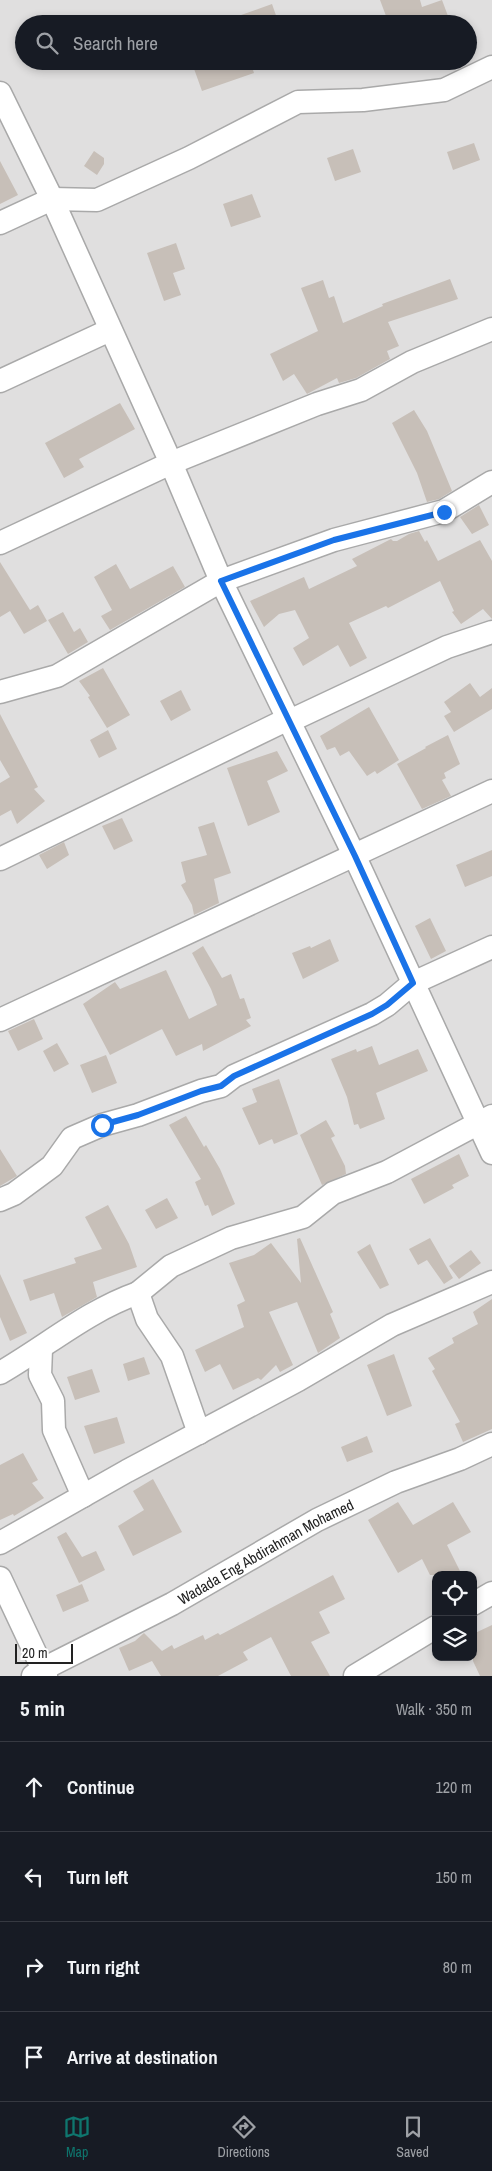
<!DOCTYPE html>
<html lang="en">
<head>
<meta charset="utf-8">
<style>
  body { margin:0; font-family:"Archivo Narrow",sans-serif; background:#242831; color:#f1f3f6 }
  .controls { position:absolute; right:15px; bottom:15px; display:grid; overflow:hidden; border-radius:10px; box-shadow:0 2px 8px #0003 }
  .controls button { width:45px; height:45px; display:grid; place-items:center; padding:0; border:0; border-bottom:1px solid #363941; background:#171b24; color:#f1f3f6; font:25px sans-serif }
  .scale { position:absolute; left:15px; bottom:12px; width:58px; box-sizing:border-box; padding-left:5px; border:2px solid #222; border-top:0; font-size:14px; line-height:18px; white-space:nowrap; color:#222; -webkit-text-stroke:4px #fff; paint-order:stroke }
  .stop { position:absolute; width:15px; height:15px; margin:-11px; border:4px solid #1a73e8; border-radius:50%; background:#fff }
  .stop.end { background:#1a73e8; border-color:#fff; box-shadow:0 1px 5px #0008 }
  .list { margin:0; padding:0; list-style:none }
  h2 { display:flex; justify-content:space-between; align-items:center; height:65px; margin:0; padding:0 20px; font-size:21px }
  h2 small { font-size:16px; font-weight:400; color:#9ea1a6 }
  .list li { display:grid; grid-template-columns:32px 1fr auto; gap:15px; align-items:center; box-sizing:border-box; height:90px; padding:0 20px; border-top:1px solid #363941 }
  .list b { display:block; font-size:19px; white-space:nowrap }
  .list em { font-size:16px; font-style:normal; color:#9ea1a6 }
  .icon { flex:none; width:28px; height:28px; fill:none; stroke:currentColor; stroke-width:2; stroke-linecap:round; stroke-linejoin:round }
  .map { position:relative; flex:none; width:492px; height:1676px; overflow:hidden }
  .search { position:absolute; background:#171b24; box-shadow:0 2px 8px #0003; left:15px; right:15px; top:15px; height:55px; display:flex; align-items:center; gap:12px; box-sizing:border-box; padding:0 18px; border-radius:28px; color:#9ea1a6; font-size:19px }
  .sheet { height:425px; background:#171b24 }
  nav { display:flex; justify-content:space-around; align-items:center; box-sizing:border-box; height:70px; border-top:1px solid #363941; background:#171b24; font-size:14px; color:#9ea1a6 }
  nav a { display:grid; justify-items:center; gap:2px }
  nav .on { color:#0f766e }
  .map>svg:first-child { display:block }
  .residential { fill:#e0dfdf; fill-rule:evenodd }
  .building { fill:#c7bfb8 }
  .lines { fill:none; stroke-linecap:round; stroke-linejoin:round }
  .minor-casing { stroke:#a9a9a9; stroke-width:25 }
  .minor { stroke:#fff; stroke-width:22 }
  .route { stroke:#1a73e8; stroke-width:6 }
  .labels { text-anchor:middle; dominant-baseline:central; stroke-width:4.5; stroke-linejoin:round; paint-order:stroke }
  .street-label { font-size:15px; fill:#222; stroke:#fff }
</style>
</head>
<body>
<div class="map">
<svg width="492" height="1676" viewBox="0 0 492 1676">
  <rect width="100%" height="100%" fill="#f2efe9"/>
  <path class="residential" d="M0,0h492v1676h-492zM24,24h444v37h-444zM436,1575h37v82h-37z"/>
  <path class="building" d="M380,0h40l2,7 20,-7 9,24h-62z
    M272,4l7,20h-55v-3z
    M205,61h45l4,12 -52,18 -9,-25z
    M474,143l6,17 -27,10 -6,-18z
    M353,149l8,23 -26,9 -8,-23z
    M94,151l10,7v6l-7,11 -13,-9z
    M0,161l18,34 -18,9z
    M252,194l9,23 -30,10 -8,-23z
    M176,243l9,26 -12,4 8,22 -17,6 -17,-48z
    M450,279l8,20 -70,23 11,24 -12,5 3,8 -34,19 -17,5 -2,-5 -30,16 -13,-20 -11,7 -13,-27 48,-23 -17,-43 22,-8 6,18 5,-2 9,27 40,-17 -1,-2z
    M120,403l15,26 -56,30 5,8 -20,11 -19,-35z
    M414,410l13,21 25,60 -13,8 -12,3 -10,-29 -25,-50z
    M479,505l10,20 -17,9 -12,-17z
    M419,531l6,11 2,-2 11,21 42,-21 12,21v58l-9,-10 -22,15 -9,-12 2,-1 -14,-30 -52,27 -2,-2 -37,17 18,35 -17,9 -12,-22 -35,21 -10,-18 16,-10 -14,-28 -16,4 -15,13 -14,-26 54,-24 5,12 48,-23 -5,-7 39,-20 2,2h4l12,-7z
    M0,562l30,48 8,-5 9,16 -23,13 -14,-23 -10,6z
    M116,564l14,25 43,-23 12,21 -75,43 -9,-14 11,-6 -18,-33z
    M63,612l11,20 6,-4 8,14 -20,12 -20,-34z
    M103,668l27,47 -23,13 -19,-31 2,-1 -11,-15z
    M470,683l10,14 12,-9v21l-38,23 -10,-16 7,-4 -7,-10z
    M181,690l10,20 -20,11 -11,-20z
    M369,707l30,53 -22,14 -2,-3 -8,5 -18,-25 -9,5 -5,-9 -8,3 -7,-14z
    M0,714l38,73 -4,2 11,12 -28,23 -6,-14 -11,6v-33l10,-6 -10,-17z
    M108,730l9,19 -18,9 -9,-18z
    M448,735l12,29 -16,9 2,5 -4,2 9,16 -29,13 -25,-45 29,-16 -1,-1z
    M277,751l11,20 -21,10 13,31 -32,14 -21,-58z
    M122,818l11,23 -19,9 -12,-24z
    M214,822l17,51 -17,6 5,24 -25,12 -2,-10 -11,-20 5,-3 -5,-20 26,-7 -9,-28z
    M64,842l5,13 -22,14 -8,-14z
    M492,850v26l-27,11 -9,-22z
    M430,918l16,33 -15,8 -16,-33z
    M330,939l9,22 -36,18 -11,-26 18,-7 1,2z
    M203,946l19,32 9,-4 9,25 4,-1 7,20 -5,2 5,6 -48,25 -1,-7 -26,12 -14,-27 -52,26 -27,-51 32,-22 5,7 46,-19 23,49 28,-14 -6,-16 -19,-36z
    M34,1019l9,20 -25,12 -10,-20z
    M57,1043l12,21 -15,8 -11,-21z
    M372,1046l7,19 39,-16 10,22 -52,22 9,26 -25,10 -2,-5 -4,1 -7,-28 -16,-38 25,-10 1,3z
    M106,1055l11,28 -25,10 -12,-28z
    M279,1079l19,55 -24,10 -2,-5 -13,6 -17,-37 15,-6 -5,-13z
    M186,1116l18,31 2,-2 14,24 15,35 -23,12 -4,-11 -3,1 -10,-24 6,-3 -32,-54z
    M326,1120l9,16 -4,2 14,28 1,8 -24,11 -22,-50z
    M0,1149l17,27 -17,10z
    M459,1154l10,22 -17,9 2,3 -30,16 -13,-25z
    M167,1198l11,20 -22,11 -11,-19z
    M108,1205l21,39 8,23 -44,15 4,15 -35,20 -8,-24 -24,8 -7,-21 53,-17 -2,-5 28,-9 -17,-32z
    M300,1238l33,74 -3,2 10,24 -22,15 -21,-51 -28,10 24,53 -13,7 -4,-7 -15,15 -3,-2 -25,12 -13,-26 -15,8 -10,-22 49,-23 -7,-22 8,-4 -16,-38 25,-8 17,-12 30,40 -4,-44z
    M430,1238l23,40 -9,6 -17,-24 -9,5 -9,-16z
    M370,1244l19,41 -9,4 -23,-37z
    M471,1250l10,13 -22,16 -10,-13z
    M0,1274l27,59 -17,8 -10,-24z
    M492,1299v130l-29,13 -8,-18 5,-2 -28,-51 3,-2 -7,-11 26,-15 -2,-5 26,-14 -5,-12z
    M394,1354l18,52 -25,10 -20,-51z
    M144,1357l6,17 -22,7 -5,-17z
    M92,1369l8,23 -25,8 -8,-23z
    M117,1417l8,26 -31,11 -10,-28z
    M367,1436l6,16 -26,10 -6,-15z
    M23,1453l15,27 -6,3 12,15 -30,18 -1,-2 -13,6v-55z
    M153,1479l29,53 -49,24 -15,-30 26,-16 -11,-19z
    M398,1502l15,23 40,-23 18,30 -24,13 15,30h-32l-8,-16 -24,14 -30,-53z
    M66,1532l16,25 14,-6 9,19 -26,13 -22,-46z
    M333,1575l12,24 -26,13 11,21 -19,9 19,34h-39l-20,-39 -28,15 5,8 -30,16h-57l-9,-15 -23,10 -10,-23 16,-7 9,-8 18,18 10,-6 2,4 29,-14 2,5 13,-7 2,2z
    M82,1584l7,17 -26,11 -7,-17z
    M492,1625v51h-12l-7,-15v-27z"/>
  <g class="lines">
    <defs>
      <g id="minor">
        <path d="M0,93l52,106 119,264 50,118 134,276 137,296"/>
        <path d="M0,223l52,-24 45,1 92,-42 109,-56 65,-2 81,-10 48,-23"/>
        <path d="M0,381l110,-51"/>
        <path d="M0,543l171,-80 146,-59 44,-14 51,-28 80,-33"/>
        <path d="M0,692l57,-16 164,-95 113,-41 110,-29 48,-29"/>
        <path d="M0,859l288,-140 8,-1 151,-71 45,-15"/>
        <path d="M0,1020l492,-229"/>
        <path d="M0,1200l14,-6 38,-28 20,-28 30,-13 36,-10 63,-24 20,-5 13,-10 138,-62 15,-9 26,-22 79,-36"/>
        <path d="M41,1349l-1,26 13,26 1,29 29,66"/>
        <path d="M0,1373c47,-27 87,-62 138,-80"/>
        <path d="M199,1433l-27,-77 -25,-37 -9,-26 33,-27 60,-28 72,-21 30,-24 54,-21 105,-56"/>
        <path d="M0,1543l127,-72 171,-91 94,-55 100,-43"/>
        <path d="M0,1578l46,98"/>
        <path d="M473,1604l19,-11"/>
        <path id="s1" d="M33,1676l10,-7 129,-65 145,-84 79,-38 64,-23 32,-15"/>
        <path d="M355,1676l81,-49"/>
      </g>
    </defs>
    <use href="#minor" class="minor-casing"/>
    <use href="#minor" class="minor"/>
  </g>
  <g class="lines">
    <path class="route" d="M102,1125l36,-10 63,-24 20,-5 13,-10 138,-62 15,-9 26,-22 -58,-127 -134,-275 113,-41 110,-28"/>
  </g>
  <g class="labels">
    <g class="street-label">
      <text stroke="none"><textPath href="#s1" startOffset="264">Wadada Eng Abdirahman Mohamed</textPath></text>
    </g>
  </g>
</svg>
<div class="controls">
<button><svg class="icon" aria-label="locate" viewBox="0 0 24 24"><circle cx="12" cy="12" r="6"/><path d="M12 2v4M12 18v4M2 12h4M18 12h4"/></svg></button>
<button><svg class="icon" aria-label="layers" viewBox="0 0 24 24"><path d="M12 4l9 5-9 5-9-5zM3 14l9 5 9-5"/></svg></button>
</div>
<div class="scale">20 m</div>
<div class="stop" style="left:102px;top:1125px"></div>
<div class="stop end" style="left:444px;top:512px"></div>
<div class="search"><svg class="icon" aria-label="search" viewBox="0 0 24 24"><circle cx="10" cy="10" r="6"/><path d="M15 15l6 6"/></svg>Search here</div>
</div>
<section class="sheet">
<h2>5 min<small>Walk · 350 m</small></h2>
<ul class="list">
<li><svg class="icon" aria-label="ahead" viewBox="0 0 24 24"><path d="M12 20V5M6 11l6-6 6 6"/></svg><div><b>Continue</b></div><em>120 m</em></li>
<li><svg class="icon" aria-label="left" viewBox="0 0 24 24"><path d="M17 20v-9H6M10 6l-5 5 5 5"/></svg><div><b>Turn left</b></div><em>150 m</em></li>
<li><svg class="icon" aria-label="right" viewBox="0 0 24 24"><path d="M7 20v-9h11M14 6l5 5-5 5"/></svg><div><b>Turn right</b></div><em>80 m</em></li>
<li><svg class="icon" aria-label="arrive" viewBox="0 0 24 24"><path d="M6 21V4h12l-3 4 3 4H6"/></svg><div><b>Arrive at destination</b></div></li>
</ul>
</section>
<nav>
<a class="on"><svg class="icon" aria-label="map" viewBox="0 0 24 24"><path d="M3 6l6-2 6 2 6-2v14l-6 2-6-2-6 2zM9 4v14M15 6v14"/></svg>Map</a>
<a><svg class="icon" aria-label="directions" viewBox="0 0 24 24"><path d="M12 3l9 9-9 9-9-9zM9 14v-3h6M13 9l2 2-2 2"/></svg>Directions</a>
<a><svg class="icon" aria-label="saved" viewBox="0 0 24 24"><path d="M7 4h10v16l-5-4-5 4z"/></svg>Saved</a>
</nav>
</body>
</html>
